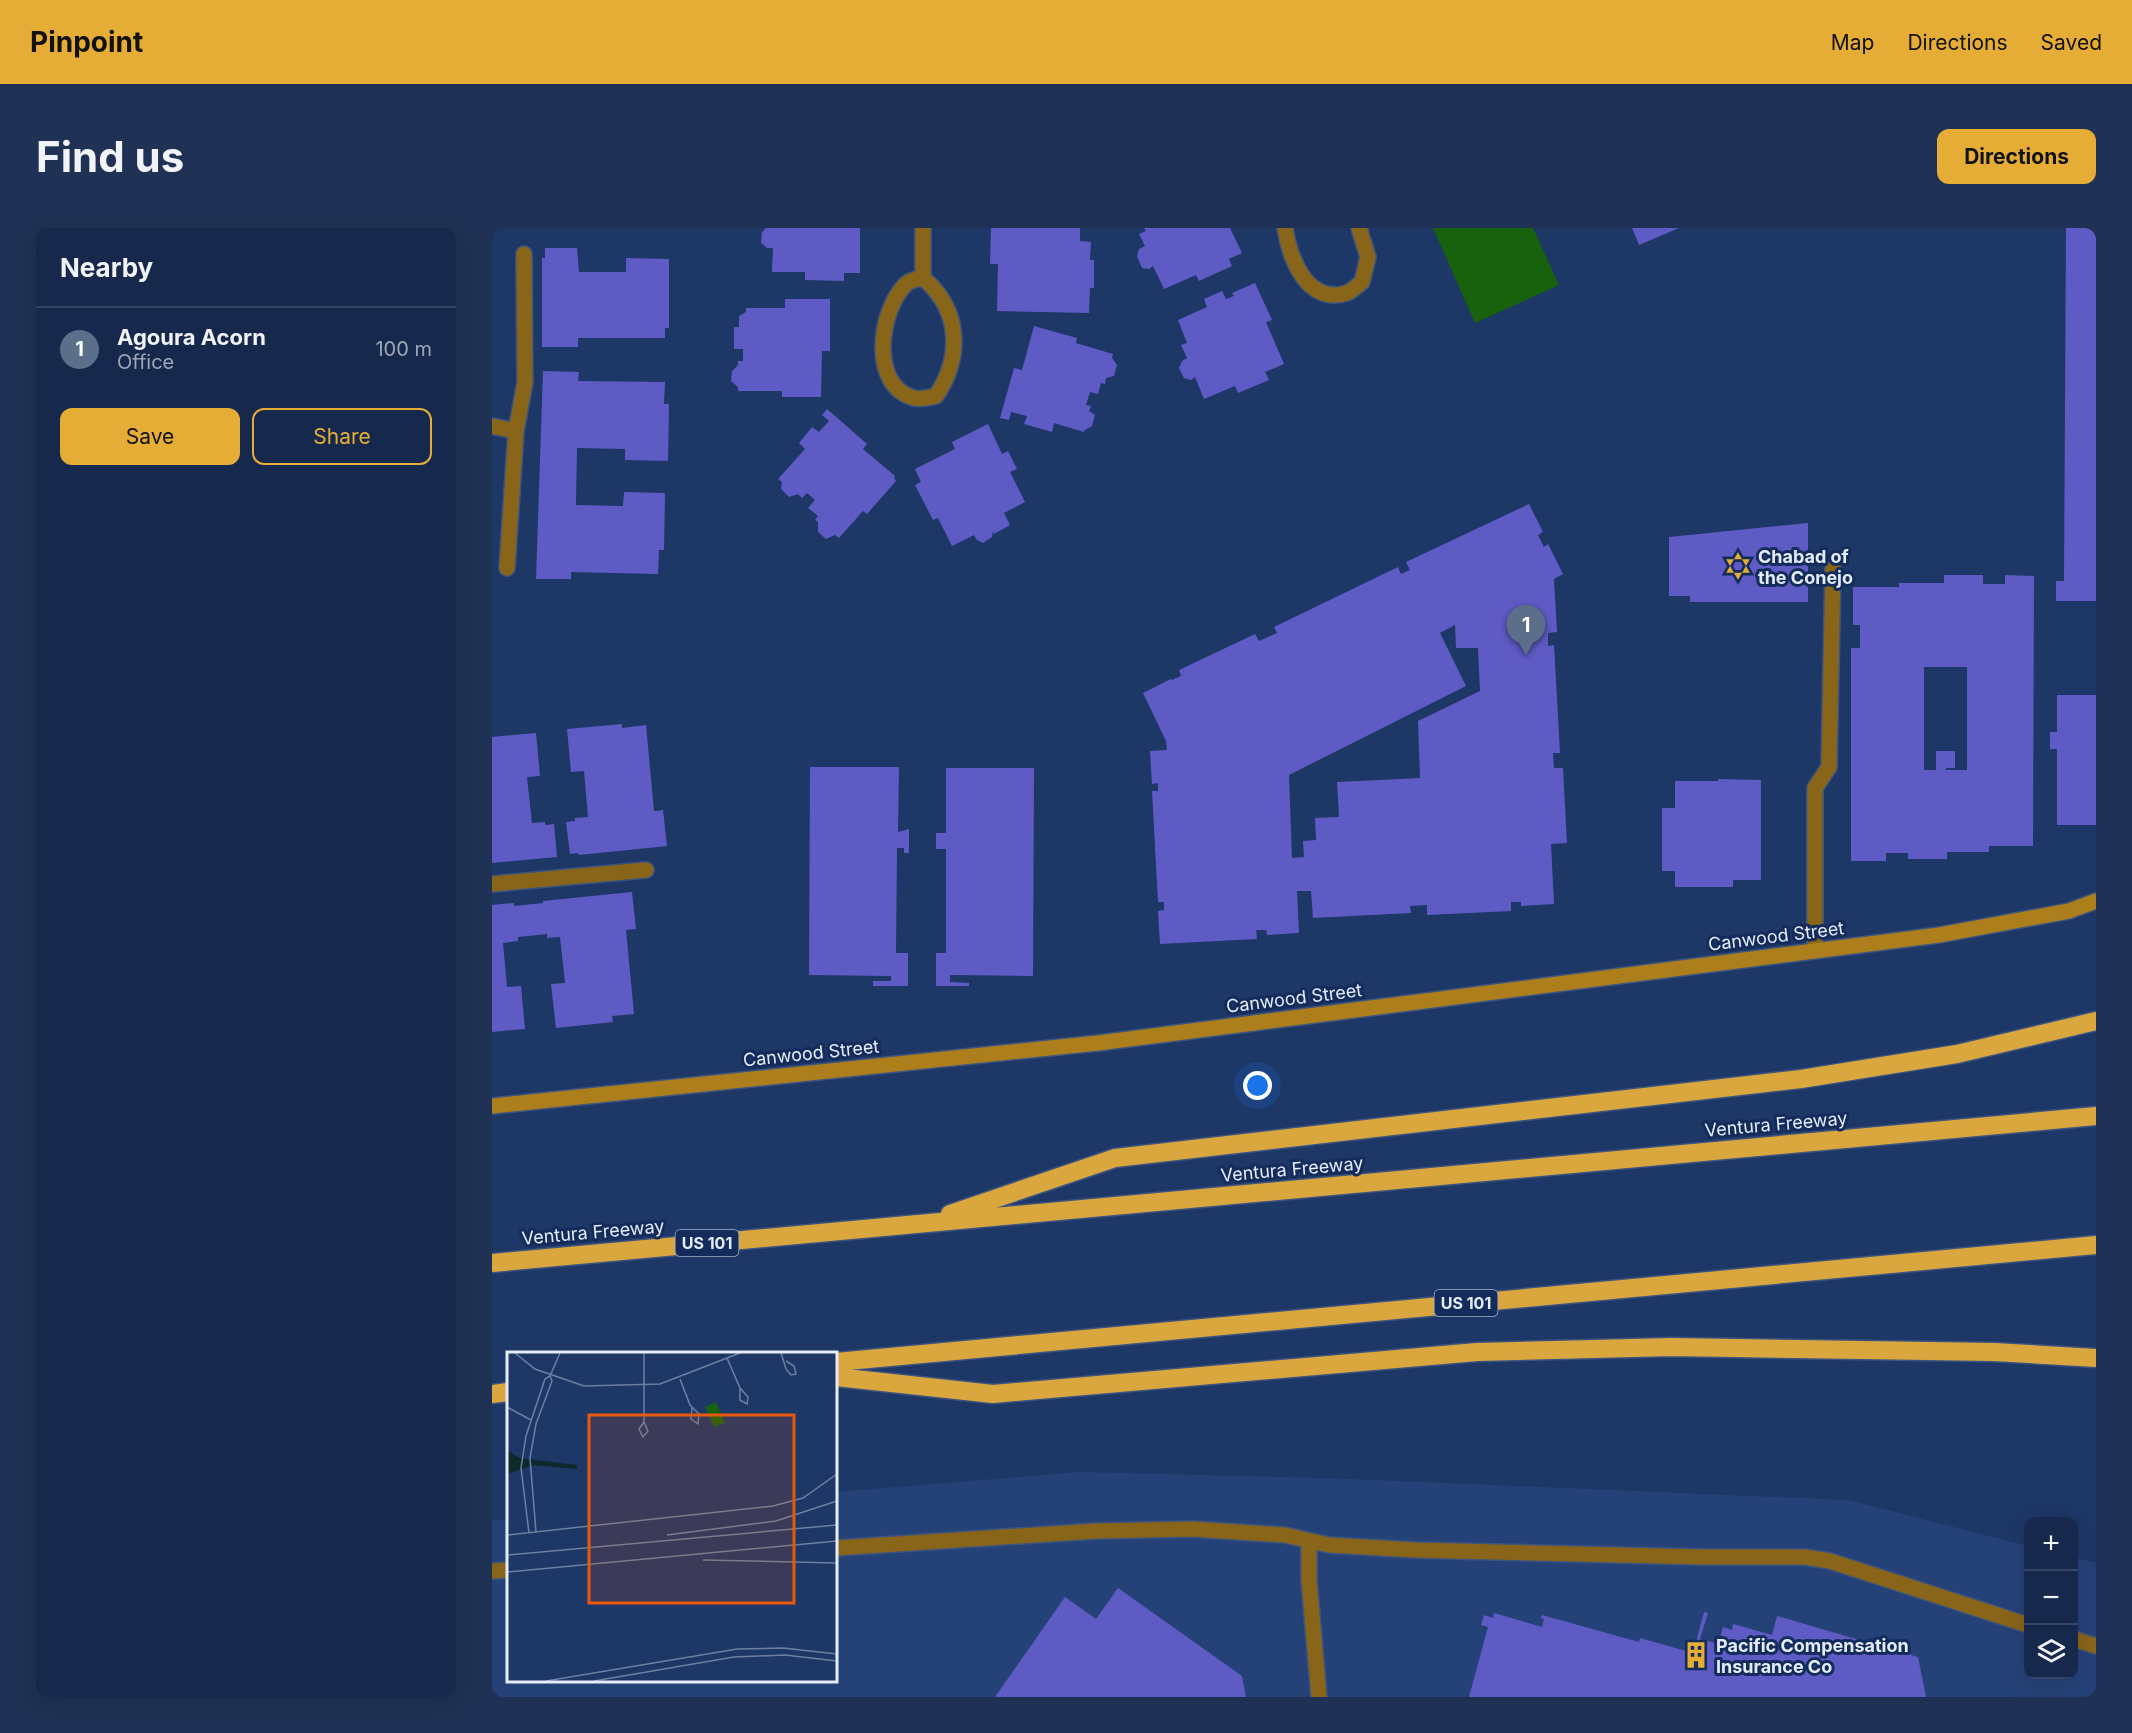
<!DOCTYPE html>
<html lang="en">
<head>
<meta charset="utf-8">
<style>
  body { margin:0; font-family:Inter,sans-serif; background:#1f3154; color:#f1f3f6 }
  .controls { position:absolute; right:18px; bottom:18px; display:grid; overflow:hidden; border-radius:12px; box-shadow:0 6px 24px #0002 }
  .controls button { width:54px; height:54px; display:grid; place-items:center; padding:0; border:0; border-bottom:2px solid #354565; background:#16294d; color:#f1f3f6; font:30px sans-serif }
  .you { position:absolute; left:766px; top:858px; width:21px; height:21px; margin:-15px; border:4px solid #fff; border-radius:50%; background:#1a73e8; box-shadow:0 0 0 9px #1a73e833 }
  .badge { display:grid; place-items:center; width:39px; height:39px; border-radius:50%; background:#e6ad36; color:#fff; font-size:20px; font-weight:700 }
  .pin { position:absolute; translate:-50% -50px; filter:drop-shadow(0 2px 3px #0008) }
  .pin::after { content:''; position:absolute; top:32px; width:21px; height:18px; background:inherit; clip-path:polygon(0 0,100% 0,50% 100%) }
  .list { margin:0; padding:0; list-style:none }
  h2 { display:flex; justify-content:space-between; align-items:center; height:78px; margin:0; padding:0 24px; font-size:26px }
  h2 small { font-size:20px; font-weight:400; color:#9ea6b6 }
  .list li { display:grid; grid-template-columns:39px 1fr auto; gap:18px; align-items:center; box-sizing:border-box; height:84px; padding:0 24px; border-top:2px solid #354565 }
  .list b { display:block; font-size:22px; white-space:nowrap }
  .list p { margin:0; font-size:20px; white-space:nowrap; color:#9ea6b6 }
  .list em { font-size:20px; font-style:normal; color:#9ea6b6 }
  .actions { display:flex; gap:12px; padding:18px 24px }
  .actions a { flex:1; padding:14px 0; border:2px solid #e6ad36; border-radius:12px; text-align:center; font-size:21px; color:#e6ad36 }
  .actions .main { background:#e6ad36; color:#111 }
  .icon { flex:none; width:33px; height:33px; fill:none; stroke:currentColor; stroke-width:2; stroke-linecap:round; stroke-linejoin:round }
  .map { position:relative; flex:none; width:1604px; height:1469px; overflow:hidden; border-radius:12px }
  header { display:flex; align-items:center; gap:36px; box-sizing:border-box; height:84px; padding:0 30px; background:#e6ad36; color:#111 }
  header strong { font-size:28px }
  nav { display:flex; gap:33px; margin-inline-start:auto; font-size:21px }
  .intro { display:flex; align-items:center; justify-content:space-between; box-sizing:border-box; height:144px; padding:0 36px }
  h1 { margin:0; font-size:42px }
  .button { padding:15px 27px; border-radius:12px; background:#e6ad36; color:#111; font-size:21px; font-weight:700 }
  main { display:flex; gap:36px; padding:0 36px }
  aside { flex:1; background:#16294d; border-radius:12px; box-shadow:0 6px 24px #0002 }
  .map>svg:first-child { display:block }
  .built { fill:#254278 }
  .green { fill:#19620d }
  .building { fill:#5f5bc5; fill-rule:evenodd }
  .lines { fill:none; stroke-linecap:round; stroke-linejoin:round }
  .lane-casing { stroke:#3d547e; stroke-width:18 }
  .street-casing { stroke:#3d547e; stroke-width:18 }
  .secondary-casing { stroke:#3d547e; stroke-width:18 }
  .highway-casing { stroke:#3d547e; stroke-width:21 }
  .lane { stroke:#896519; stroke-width:15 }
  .street { stroke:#896519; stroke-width:15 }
  .secondary { stroke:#ac7f1c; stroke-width:15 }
  .highway { stroke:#daa63e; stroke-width:18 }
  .labels { text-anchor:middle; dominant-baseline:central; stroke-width:6; stroke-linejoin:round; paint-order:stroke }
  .shield { fill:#132c5b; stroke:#a7b3ca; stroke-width:1.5 }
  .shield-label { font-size:16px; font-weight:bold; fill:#e6edf9 }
  .poi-label { font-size:18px; font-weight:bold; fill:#e6edf9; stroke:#132c5b; text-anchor:start }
  .street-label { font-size:18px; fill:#e6edf9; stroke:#132c5b }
  .inset-road { fill:none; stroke:#6d80a1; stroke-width:1.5 }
  .view { fill:#e8590c; fill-opacity:0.15; stroke:#e8590c; stroke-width:3 }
  .inset-edge { fill:none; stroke:#e6edf9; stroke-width:3 }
</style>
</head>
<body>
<header>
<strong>Pinpoint</strong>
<nav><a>Map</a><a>Directions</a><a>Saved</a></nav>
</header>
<div class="intro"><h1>Find us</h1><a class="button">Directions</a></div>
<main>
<aside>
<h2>Nearby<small></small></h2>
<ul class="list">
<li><span class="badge" style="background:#5c6f8a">1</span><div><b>Agoura Acorn</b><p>Office</p></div><em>100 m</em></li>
</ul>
<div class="actions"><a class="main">Save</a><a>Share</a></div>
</aside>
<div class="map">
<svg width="1604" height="1469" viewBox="0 0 1604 1469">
  <rect width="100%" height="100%" fill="#1d3767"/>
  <path class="built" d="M588,1244l245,6 523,22 180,46v128h46v-117l22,6v134h-1604v-177l16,-1v161h328v-188z"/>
  <path class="green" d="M941,0h100l26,57 -84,38z"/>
  <path class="building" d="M274,0h94v45h-16v8l-39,-1v-8h-33l1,-24h-6l-6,-5 1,-11z
    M499,0h89v13l11,1 -1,18h4v28h-4l-1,25 -92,-2 1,-47h-8z
    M652,0h86l12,25 -13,6 3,7 -33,15 -3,-6 -32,14 -11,-23 -4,3 -7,-1 -5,-12 2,-7 6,-3 -6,-12 7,-3z
    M1140,0h47l-40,17z
    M1574,0h30v373h-40v-20h8z
    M53,20h32l2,24h47v-14l43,1v69h-4v10h-87v9h-36v-89h3z
    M763,55l17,37 -6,2 18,42 -19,8 4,8 -31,13 -3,-7 -31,13 -9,-22 -4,3 -7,-2 -5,-10 3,-7 5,-3 -6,-13 6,-2 -9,-23 29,-13 -3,-8 18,-8 4,8 8,-3 -2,-3z
    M293,71h45v52h-8l-1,46h-39v-6h-44v-4l-7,-6 1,-10 6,-6v-4h5v-12h-9v-22h5v-11l7,-4v-4h39z
    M542,98l43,12 -1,5 37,11 -1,4 5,7 -3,11 -8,2 -1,6 -4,-1 -3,11 -8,-2 -4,13 5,1 -2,5 6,4 -3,11 -7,4 -1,2 -30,-9 -2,9 -28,-8 3,-8 -16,-4 -2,8 -9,-2 14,-50 8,2z
    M51,143l36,1 -1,9 87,1 -1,22h5l-1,57 -43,-1v-11l-48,-1 -1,57 47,1 1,-14 41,1 -1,57h-5l-1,24 -87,-2v7h-35z
    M335,181l40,35 -4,5 32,27 -1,2 2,3 -29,33 -4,-3 -24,27 -4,-3 -9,4 -8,-7v-10l-3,-2 3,-4 -10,-8 7,-8 -8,-7 -5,5 -4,-4 -9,3 -8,-8 1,-7 -4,-3 27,-30 -6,-6 13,-16 7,5 10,-11 -7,-6z
    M496,196l14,30 6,-3 9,18 -7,3 15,30 -21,11 6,12 -16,9 -1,-3 -1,6 -9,6 -6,-3 -3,-5 -22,11 -14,-28 -5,2 -18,-35 6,-3 -6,-13 40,-20 -3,-7z
    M1037,276l14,28 -5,3 6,12 4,-3 15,30 -9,5 3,53 -9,1v13l6,-1 6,108h-7l1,15h9l4,75 -16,1 3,60 -33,2v-4h-10v9l-84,4v-10l-17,1 1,7 -98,5 -2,-27h-14l2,42 -32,2 -1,-5h-10l1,9 -97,5 -2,-33 6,-1v-8h-6l-6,-111h6v-8l-6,1 -2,-33 17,-1 -1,-9 -23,-48 28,-14 1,1 9,-4 -2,-6 76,-36 4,7 18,-8 -3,-6 124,-60 3,7 9,-4 -4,-8zM963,397l1,23h22l2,43 -62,30 2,57 -83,4 2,35 -24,1 1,22 -13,1 1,16 -12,1 -3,-83 177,-89 -26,-53z
    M1316,295v79h-118v-6h-21v-59z
    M1452,347h39v9h22v-9l29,1 -1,270h-44v6h-42v7h-39v-6h-22v8h-35v-213h9v-23h-7v-38h46v-4h45zM1432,439h43v103h-21v-2h9v-17h-19v19h-12z
    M1565,467h39v130h-39v-76h-7v-17h7z
    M130,496v4l24,-3 8,86 9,-1 4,36 -88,9 -1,-2 -8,1 -4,-32 9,-1v-3l13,-1 -4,-46 -13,1 -4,-43z
    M44,505l4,43 -13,1 5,46 13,-1v3l9,-1 3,33 -65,6v-126z
    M318,539h89l-1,65 11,-3v24h-5v-5h-7l-1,105h12v33h-35v-5h18v-5l-82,-1z
    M454,540h88l-1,208 -83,-1v7l19,1v3h-33v-33h10v-104h-10v-16h10z
    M1226,551l43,1v100h-28v7h-58v-16h-13v-63h13v-27h43z
    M140,664l4,37 -10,1 8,84 -22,2 1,6 -57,6 -5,-44 14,-1 -5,-46 -13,1v-4l-29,3v4l-15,2 4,44 14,-1 4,43 -33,3v-127l22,-2v3l29,-3v-2z
    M626,1360l124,88 4,21h-251l70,-100 31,22z
    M1212,1384l4,1 -8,26 27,7 1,-4 -8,-3 3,-12 9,3 1,-6 39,11 5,-19 141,41 8,40h-457l19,-70 -7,-2 3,-10 9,3 1,-5 48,14 2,-8 -3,-1 1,-3 97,27 1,-4 53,15z"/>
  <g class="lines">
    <defs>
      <path id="lane" d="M0,198l24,5
        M15,340l9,-137 9,-49 -1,-128
        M0,656l154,-14
        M1323,723v-163l14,-21 4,-198
        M817,1313v39l10,117
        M344,1320l260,-17 96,-2 93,6 44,10 87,5 286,7h103l25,4 198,64
        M0,1343l16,-1
        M1582,1411l22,7"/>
      <path id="street" d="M431,0v50
        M793,0c5,31 22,77 62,65 5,-2 11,-8 15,-11l6,-25 -9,-29
        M431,50c37,31 40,78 13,118 -6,1 -16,4 -22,2 -45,-12 -35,-88 -8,-114 4,-4 11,-5 17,-6z"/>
      <path id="secondary" d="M0,878l606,-63 841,-108 130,-24 27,-10"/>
      <path id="highway" d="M458,986l165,-56 686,-79 156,-25 139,-33
        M0,1035l1604,-147
        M344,1134l1260,-117
        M344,1149l157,17 484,-42 195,-5 322,5 102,6
        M0,1166l16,-2"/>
    </defs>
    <use href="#lane" class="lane-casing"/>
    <use href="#street" class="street-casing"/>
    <use href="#secondary" class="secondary-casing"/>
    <use href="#highway" class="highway-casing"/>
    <use href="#lane" class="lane"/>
    <use href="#street" class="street"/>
    <use href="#secondary" class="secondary"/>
    <use href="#highway" class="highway"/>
  </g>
  <defs>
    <symbol id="synagogue-bare" viewBox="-9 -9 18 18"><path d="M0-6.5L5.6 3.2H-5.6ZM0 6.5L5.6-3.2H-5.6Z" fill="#e6ad36" stroke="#132c5b" stroke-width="2.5" paint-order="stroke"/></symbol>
    <symbol id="building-bare" viewBox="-9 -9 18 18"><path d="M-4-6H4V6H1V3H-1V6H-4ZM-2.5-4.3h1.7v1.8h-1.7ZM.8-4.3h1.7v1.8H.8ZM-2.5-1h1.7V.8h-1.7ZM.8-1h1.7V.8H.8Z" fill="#e6ad36" stroke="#132c5b" stroke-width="2.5" paint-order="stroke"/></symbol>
  </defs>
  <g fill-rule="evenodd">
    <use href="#synagogue-bare" x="1227" y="319" width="38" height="38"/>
    <use href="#building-bare" x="1185" y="1408" width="38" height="38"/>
  </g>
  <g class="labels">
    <g class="shield">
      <rect x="183.5" y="1002" width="63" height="26" rx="4.5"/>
      <rect x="942.5" y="1062" width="63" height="26" rx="4.5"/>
    </g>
    <g class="shield-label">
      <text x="215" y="1015">US 101</text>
      <text x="974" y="1075">US 101</text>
    </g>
    <g class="poi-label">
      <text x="1266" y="328">Chabad of<tspan x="1266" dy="21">the Conejo</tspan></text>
      <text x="1224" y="1417">Pacific Compensation<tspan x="1224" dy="21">Insurance Co</tspan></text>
    </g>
    <g class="street-label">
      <text transform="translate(1284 708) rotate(-7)">Canwood Street</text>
      <text transform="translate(802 770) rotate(-7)">Canwood Street</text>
      <text transform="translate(319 825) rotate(-6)">Canwood Street</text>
      <text transform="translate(1284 896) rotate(-5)">Ventura Freeway</text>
      <text transform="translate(800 941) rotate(-5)">Ventura Freeway</text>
      <text transform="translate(101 1004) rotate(-5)">Ventura Freeway</text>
    </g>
  </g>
  <g transform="translate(15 1124)">
    <rect width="330" height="330" fill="#1d3767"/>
    <path d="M209,50l9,21 -11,4 -9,-20z" fill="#19620d"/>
    <path d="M0,98l12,8 58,7v4l-44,-4 -26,9z" fill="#0e292a"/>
    <path class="inset-road" d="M8,1l20,16 49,17 76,-2 80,-31M274,1l5,16 5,6 5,-1 -2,-8 -8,-5M220,6l13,30 8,9 -1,7 -7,-4v-12M173,27l10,26 9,9 -1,10 -7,-5 1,-11M0,55l24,13M137,70l-5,7 4,8 5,-6 -4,-9v-69M29,180l-6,-74 6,-34 16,-43 -2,-5M22,181l-8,-65 5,-32 19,-57 5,-3 10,-23M0,183l266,-29 30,-8 34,-24M160,183l109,-14 61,-20M0,203l330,-30M196,208l134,3M0,220l330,-31M39,329l191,-32 46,-1 54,6M87,329l140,-24 51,-2 52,6"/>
    <path class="view" d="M82,63h205v188h-205z"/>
    <rect width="330" height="330" class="inset-edge"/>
  </g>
</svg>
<div class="controls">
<button>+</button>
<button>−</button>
<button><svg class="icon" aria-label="layers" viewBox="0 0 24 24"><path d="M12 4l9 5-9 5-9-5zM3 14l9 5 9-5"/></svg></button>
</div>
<div class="you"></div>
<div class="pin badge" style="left:1034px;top:427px;background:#5c6f8a">1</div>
</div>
</main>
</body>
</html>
